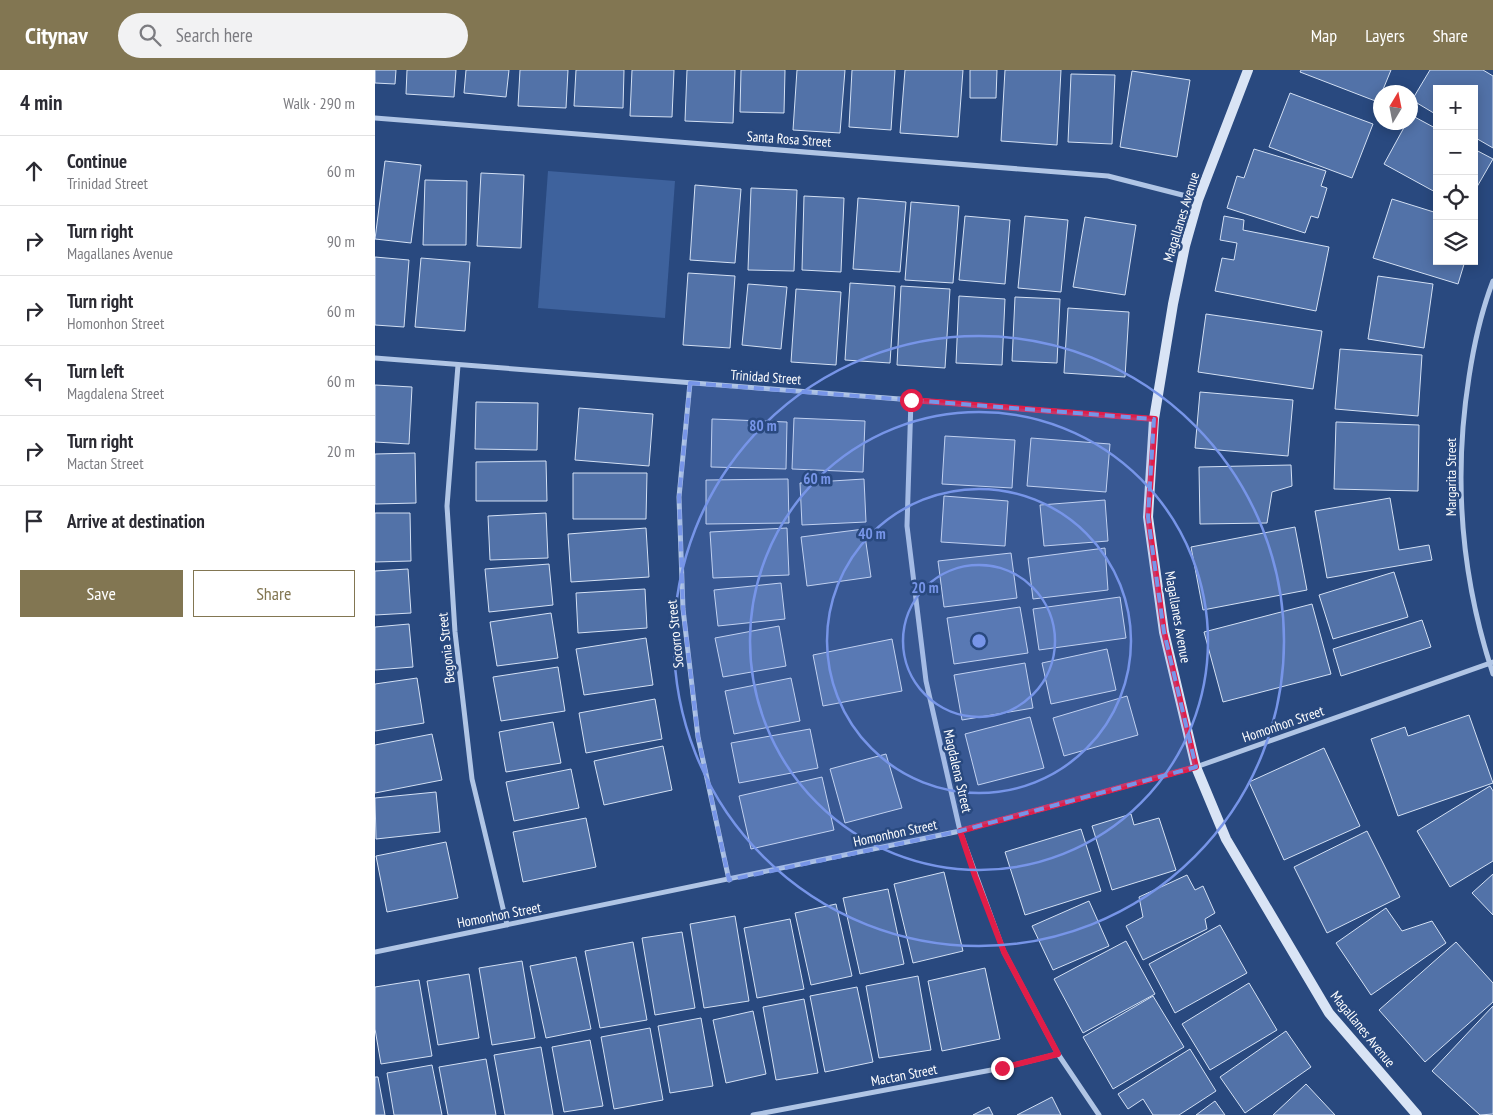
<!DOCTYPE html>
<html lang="en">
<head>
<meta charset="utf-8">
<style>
  body { margin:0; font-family:"PT Sans Narrow",sans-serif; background:#f2f2f3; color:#2b2b33 }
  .controls { position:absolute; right:15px; top:15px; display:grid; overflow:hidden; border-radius:0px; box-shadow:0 2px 12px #0003 }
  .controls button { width:45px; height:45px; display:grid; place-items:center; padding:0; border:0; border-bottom:1px solid #e1e1e2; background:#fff; color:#2b2b33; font:25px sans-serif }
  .compass { position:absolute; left:998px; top:15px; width:45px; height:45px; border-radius:50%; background:#fff; box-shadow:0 2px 12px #0003; rotate:10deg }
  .stop { position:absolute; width:15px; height:15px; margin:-11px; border:4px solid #e11d48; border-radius:50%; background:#fff }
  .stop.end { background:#e11d48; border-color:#fff; box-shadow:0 1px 5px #0008 }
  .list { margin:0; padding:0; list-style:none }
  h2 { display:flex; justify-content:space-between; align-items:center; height:65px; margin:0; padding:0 20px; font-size:21px }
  h2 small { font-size:16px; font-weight:400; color:#7c7c81 }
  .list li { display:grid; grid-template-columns:32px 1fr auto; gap:15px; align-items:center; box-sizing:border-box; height:70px; padding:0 20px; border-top:1px solid #e1e1e2 }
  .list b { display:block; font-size:19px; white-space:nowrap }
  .list p { margin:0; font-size:16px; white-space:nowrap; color:#7c7c81 }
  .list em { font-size:16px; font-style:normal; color:#7c7c81 }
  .actions { display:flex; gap:10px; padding:15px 20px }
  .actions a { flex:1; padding:11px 0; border:1px solid #827652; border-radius:0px; text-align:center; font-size:18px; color:#827652 }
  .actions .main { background:#827652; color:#fff }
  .icon { flex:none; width:28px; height:28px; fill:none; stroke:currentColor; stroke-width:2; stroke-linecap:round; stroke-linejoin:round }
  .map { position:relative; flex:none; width:1118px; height:1045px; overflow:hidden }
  header { display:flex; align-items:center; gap:30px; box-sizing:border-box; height:70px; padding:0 25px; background:#827652; color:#fff }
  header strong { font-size:24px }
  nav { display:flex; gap:28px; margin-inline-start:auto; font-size:18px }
  .search { width:350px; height:45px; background:#f2f2f3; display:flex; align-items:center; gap:12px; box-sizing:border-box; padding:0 18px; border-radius:28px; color:#7c7c81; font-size:19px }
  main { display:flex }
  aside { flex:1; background:#fff }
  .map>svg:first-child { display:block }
  .green { fill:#3e629d }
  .building { fill:#5272a8; stroke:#d3e0f4 }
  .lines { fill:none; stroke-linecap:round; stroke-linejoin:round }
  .street { stroke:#b0c5e5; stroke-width:5 }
  .secondary { stroke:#d9e4f5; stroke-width:10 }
  .route { stroke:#e11d48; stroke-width:6 }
  .marked { fill:#7795e8; fill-opacity:0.2; stroke:#7795e8; stroke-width:4; stroke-dasharray:10 6; stroke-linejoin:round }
  .ring { fill:none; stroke:#7795e8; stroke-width:2.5 }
  .labels { text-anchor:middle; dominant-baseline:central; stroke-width:5; stroke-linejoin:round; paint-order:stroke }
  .street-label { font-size:14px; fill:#fff; stroke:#29497f }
  .centre { fill:#7795e8; stroke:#29497f; stroke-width:2.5 }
  .ring-label { font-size:15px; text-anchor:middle; font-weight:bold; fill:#7795e8; stroke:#29497f; stroke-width:5; stroke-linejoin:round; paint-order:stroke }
</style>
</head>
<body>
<header>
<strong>Citynav</strong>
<div class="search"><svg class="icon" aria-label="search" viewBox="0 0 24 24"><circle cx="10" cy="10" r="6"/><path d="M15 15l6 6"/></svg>Search here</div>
<nav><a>Map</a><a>Layers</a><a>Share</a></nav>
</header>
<main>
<aside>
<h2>4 min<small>Walk · 290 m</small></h2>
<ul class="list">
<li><svg class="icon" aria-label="ahead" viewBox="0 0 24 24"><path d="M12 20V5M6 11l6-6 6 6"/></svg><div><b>Continue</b><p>Trinidad Street</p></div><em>60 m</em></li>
<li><svg class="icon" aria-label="right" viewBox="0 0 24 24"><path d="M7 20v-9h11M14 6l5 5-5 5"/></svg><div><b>Turn right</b><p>Magallanes Avenue</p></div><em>90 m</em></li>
<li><svg class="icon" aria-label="right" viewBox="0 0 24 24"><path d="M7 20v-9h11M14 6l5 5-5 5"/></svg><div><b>Turn right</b><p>Homonhon Street</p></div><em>60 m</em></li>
<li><svg class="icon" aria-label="left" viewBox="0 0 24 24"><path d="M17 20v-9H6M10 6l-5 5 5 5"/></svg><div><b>Turn left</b><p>Magdalena Street</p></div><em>60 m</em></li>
<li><svg class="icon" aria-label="right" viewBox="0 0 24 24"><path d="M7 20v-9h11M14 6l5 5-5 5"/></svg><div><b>Turn right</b><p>Mactan Street</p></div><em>20 m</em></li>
<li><svg class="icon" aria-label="arrive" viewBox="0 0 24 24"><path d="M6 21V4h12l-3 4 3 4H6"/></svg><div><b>Arrive at destination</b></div></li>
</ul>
<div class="actions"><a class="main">Save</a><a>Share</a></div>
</aside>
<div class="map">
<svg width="1118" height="1045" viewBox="0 0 1118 1045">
  <rect width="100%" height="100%" fill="#29497f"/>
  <path class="green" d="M173,101l127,10 -10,137 -127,-10z"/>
  <path class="building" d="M0,0h21l-1,14 -20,-1z
    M32,0h49l-2,27 -48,-3z
    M91,0h43l-3,27 -42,-4z
    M145,0h48l-2,38 -48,-2z
    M201,0h48l-1,38 -49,-2z
    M257,0h42l-2,47 -42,-1z
    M312,0h48l-2,53 -48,-2z
    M366,0h44l-1,43 -44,-1z
    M422,0h48l-5,63 -47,-3z
    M477,0h43l-4,60 -42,-3z
    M530,0h58l-5,67 -58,-4z
    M595,0h27l-1,28h-26z
    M630,0h56l-4,75 -56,-4z
    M926,0h90l-9,22h-1l-3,10 -78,-30z
    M1055,0h53l10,6v72l-19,-11v-48h-37v26l-25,-15z
    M757,1l58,9 -13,77 -57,-10z
    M696,4l44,1 -3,69 -44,-2z
    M915,23l83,31 -21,54 -83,-31z
    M1036,45l26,14v64l-53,-29 23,-42h4z
    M879,79l72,22 -5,15 6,2 -9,30 -7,-2 -6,17 -78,-25 10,-32 7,2z
    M1099,79l19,10 -19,33z
    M10,91l36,4 -10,78 -36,-4z
    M106,103l43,2 -3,73 -44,-2z
    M50,110l42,1 -1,64h-43z
    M320,115l46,4 -6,74 -45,-3z
    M376,118l46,2 -3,81 -46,-1z
    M429,126l40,2 -3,74 -39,-2z
    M483,128l48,4 -6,70 -47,-3z
    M1017,129l45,14v48h28l-7,23 -85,-26z
    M536,132l48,4 -6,77 -48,-3z
    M590,146l45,4 -5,64 -46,-4z
    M650,146l43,4 -7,72 -43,-4z
    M849,146l20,4 -1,10 86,17 -13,64 -101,-20 7,-33 12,2 3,-17 -17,-3z
    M710,147l51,8 -11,70 -52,-8z
    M0,187l34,3 -5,67 -29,-2z
    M46,188l49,4 -5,69 -50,-4z
    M313,203l47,3 -5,72 -47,-3z
    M1003,206l55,8 -9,64 -56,-9z
    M475,213l45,3 -5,77 -45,-3z
    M373,214l39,3 -6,62 -39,-4z
    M526,216l49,3 -5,79 -48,-3z
    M421,219l45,3 -5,73 -45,-3z
    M584,226l46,3 -3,66 -46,-2z
    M640,227l45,2 -3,64 -45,-2z
    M693,238l61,4 -4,65 -61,-4z
    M831,244l116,17 -9,58 -115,-17z
    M965,279l82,6 -4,61 -83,-7z
    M0,315l37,2 -3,57 -34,-2z
    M825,322l93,8 -5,56 -93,-8z
    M101,332l62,1 -1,47 -62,-1z
    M204,338l74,6 -4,52 -74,-6z
    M419,348l71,3 -2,51 -71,-3z
    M337,349l75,3 -1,47 -75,-2z
    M961,352l83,3 -1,66 -84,-2z
    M570,366l70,4 -3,48 -70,-4z
    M656,368l79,6 -4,48 -79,-6z
    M40,383l1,50 -41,1v-50z
    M171,391l1,40h-71v-39z
    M916,395l1,21 -20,6 -5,31 -67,1 -1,-57z
    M198,403h74l-1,46h-73z
    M413,409l1,44 -83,1v-44z
    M489,409l2,43 -64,3 -2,-42z
    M569,426l64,5 -3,45 -64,-4z
    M1015,428l9,52 30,-5 3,15 -105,18 -12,-67z
    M730,430l3,41 -64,5 -4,-41z
    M0,443h35l1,48 -36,1z
    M171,443l2,45 -58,2 -2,-44z
    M920,457l12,63 -104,20 -12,-63z
    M271,458l3,49 -78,5 -3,-48z
    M412,458l2,47 -76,3 -3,-46z
    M489,459l7,48 -64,9 -6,-49z
    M730,478l3,42 -75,9 -5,-41z
    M636,483l6,45 -73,9 -6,-46z
    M174,494l4,41 -64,7 -4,-43z
    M33,499l3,44 -36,2v-44z
    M1019,502l14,45 -75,22 -14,-44z
    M406,513l4,36 -67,7 -4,-36z
    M270,519l2,39 -69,5 -2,-40z
    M745,527l6,41 -87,12 -6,-41z
    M937,534l19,70 -108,28 -19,-70z
    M645,537l8,46 -74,11 -7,-46z
    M176,543l7,45 -61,8 -7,-44z
    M1047,550l9,27 -90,29 -8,-27z
    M34,554l4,43 -38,3v-43z
    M404,556l7,40 -63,11 -8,-39z
    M271,568l7,47 -69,10 -8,-46z
    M517,569l10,52 -79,15 -10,-51z
    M732,579l9,41 -65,14 -9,-41z
    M650,593l8,45 -71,12 -8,-45z
    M183,597l7,44 -64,10 -8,-44z
    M42,608l7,45 -49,8v-47z
    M416,608l9,43 -66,13 -9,-43z
    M752,626l11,39 -74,21 -11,-38z
    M280,629l7,40 -76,14 -7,-40z
    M1094,645l24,68 -95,33 -27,-77 34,-12 3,9z
    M655,647l14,51 -66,17 -13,-51z
    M178,652l8,41 -55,9 -7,-40z
    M435,659l8,39 -79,15 -8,-40z
    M57,664l10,46 -67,13v-48z
    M288,676l9,44 -68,15 -10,-44z
    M949,678l36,78 -76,34 -35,-78z
    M511,684l16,54 -57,15 -15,-54z
    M196,699l8,39 -65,13 -8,-39z
    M447,707l12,53 -83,19 -12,-53z
    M1115,716l3,5v70l-43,26 -33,-56z
    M61,722l4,40 -64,7 -1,-41z
    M756,744l3,11 25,-7 17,52 -64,20 -20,-64z
    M211,748l10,49 -73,15 -10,-50z
    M706,759l20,62 -76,24 -20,-63z
    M992,761l33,66 -73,36 -33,-66z
    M71,772l12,56 -71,14 -11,-56z
    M569,802l19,79 -50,12 -19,-79z
    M1118,804v41l-21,-22z
    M812,805l8,15 8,-4 12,27 -10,6 2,10 -64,31 -17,-34 17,-9 -4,-20z
    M513,819l16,75 -44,10 -17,-76z
    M714,831l20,45 -56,24 -21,-44z
    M461,834l16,72 -41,9 -16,-72z
    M1011,838l16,23 30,-10 14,22 -75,52 -35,-52z
    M360,846l14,85 -45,7 -14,-84z
    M415,849l14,70 -47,9 -13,-70z
    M845,855l27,48 -72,40 -26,-49z
    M307,862l13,76 -40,7 -13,-77z
    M751,871l29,53 -72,39 -29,-54z
    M258,872l14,78 -47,8 -15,-77z
    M1081,872l37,41v19l-68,60 -46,-52z
    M201,887l15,72 -45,9 -16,-72z
    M147,891l13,77 -43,7 -13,-77z
    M610,898l15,71 -58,12 -14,-70z
    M94,904l10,64 -41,7 -11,-64z
    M543,906l13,74 -52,8 -13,-72z
    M44,910l13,76 -51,8 -6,-35v-42z
    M874,913l28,47 -67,40 -28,-46z
    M482,917l16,75 -48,10 -15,-76z
    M778,926l31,51 -71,42 -30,-52z
    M429,929l14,74 -42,7 -13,-73z
    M1118,936v108l-13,1 -48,-44z
    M378,941l13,63 -40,9 -13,-63z
    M326,948l12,68 -43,7 -12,-67z
    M275,958l13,72 -49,9 -13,-72z
    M911,961l25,36 -66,46 -25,-36z
    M215,970l13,66 -39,6 -12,-65z
    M166,977l12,68h-48l-11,-60z
    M815,979l26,42 -37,24h-26l-10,-16 -15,10 -10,-15z
    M111,989l10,56h-48l-9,-48z
    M57,995l10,50h-48l-7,-42z
    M0,1007h3l7,38h-10z
    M931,1014l29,31h-62z
    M677,1027l9,18h-44z
    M840,1031l10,14h-29z
    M614,1037l4,8h-20z"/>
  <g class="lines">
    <path class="street" d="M0,48l733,58 90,23
      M1118,211c-12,31 -19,63 -24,96 -16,101 -8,200 24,297
      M0,288l779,61
      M83,295l-11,141 8,126 17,147 35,146
      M315,313l-11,114 4,112 15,128 31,143
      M536,330l-4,126 19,155 34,150 44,121 54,102 41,61
      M0,882l585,-121 236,-64 297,-105
      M378,1045l249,-47 56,-14"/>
    <path class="secondary" d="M873,0l-50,130 -13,46 -12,58 -19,115 -6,98 16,115 32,135 30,72 103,174 88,102"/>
  </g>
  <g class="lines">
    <path class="route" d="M536,330l244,19 -7,98 16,115 32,135 -236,64 15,45 29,76 54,102 -56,14"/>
  </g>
  <path class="marked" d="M315,313l464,36 -6,98 16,115 32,135 -236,64 -231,49 -31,-143 -15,-128 -4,-112z"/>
  <g class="ring">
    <circle cx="604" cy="571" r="76"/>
    <circle cx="604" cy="571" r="152"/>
    <circle cx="604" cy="571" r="229"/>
    <circle cx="604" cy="571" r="305"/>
  </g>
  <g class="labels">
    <g class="street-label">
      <text transform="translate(414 69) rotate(4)">Santa Rosa Street</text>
      <text transform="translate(806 147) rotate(-73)">Magallanes Avenue</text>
      <text transform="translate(391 307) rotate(4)">Trinidad Street</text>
      <text transform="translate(1076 407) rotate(-90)">Margarita Street</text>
      <text transform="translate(803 547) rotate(80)">Magallanes Avenue</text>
      <text transform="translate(300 564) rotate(-96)">Socorro Street</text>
      <text transform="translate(71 578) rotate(-96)">Begonia Street</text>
      <text transform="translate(908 654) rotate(-19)">Homonhon Street</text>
      <text transform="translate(583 701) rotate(77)">Magdalena Street</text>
      <text transform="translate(520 763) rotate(-12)">Homonhon Street</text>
      <text transform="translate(124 845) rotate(-11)">Homonhon Street</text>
      <text transform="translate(988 959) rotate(51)">Magallanes Avenue</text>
      <text transform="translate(529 1005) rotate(-11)">Mactan Street</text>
    </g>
  </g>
  <circle cx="604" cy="571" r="8" class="centre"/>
  <g class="ring-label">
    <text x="388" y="361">80 m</text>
    <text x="442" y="414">60 m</text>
    <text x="497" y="469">40 m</text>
    <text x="550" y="523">20 m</text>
  </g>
</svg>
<div class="controls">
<button>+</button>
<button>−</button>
<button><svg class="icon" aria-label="locate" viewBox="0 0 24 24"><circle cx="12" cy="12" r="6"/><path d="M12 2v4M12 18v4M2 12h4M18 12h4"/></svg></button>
<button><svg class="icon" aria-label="layers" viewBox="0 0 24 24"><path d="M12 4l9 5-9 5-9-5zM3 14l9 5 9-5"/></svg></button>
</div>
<svg class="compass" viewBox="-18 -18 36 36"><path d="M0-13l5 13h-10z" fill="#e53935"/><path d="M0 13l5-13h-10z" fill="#7c7c81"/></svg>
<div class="stop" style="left:536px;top:330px"></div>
<div class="stop end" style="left:627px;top:998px"></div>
</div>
</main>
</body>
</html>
